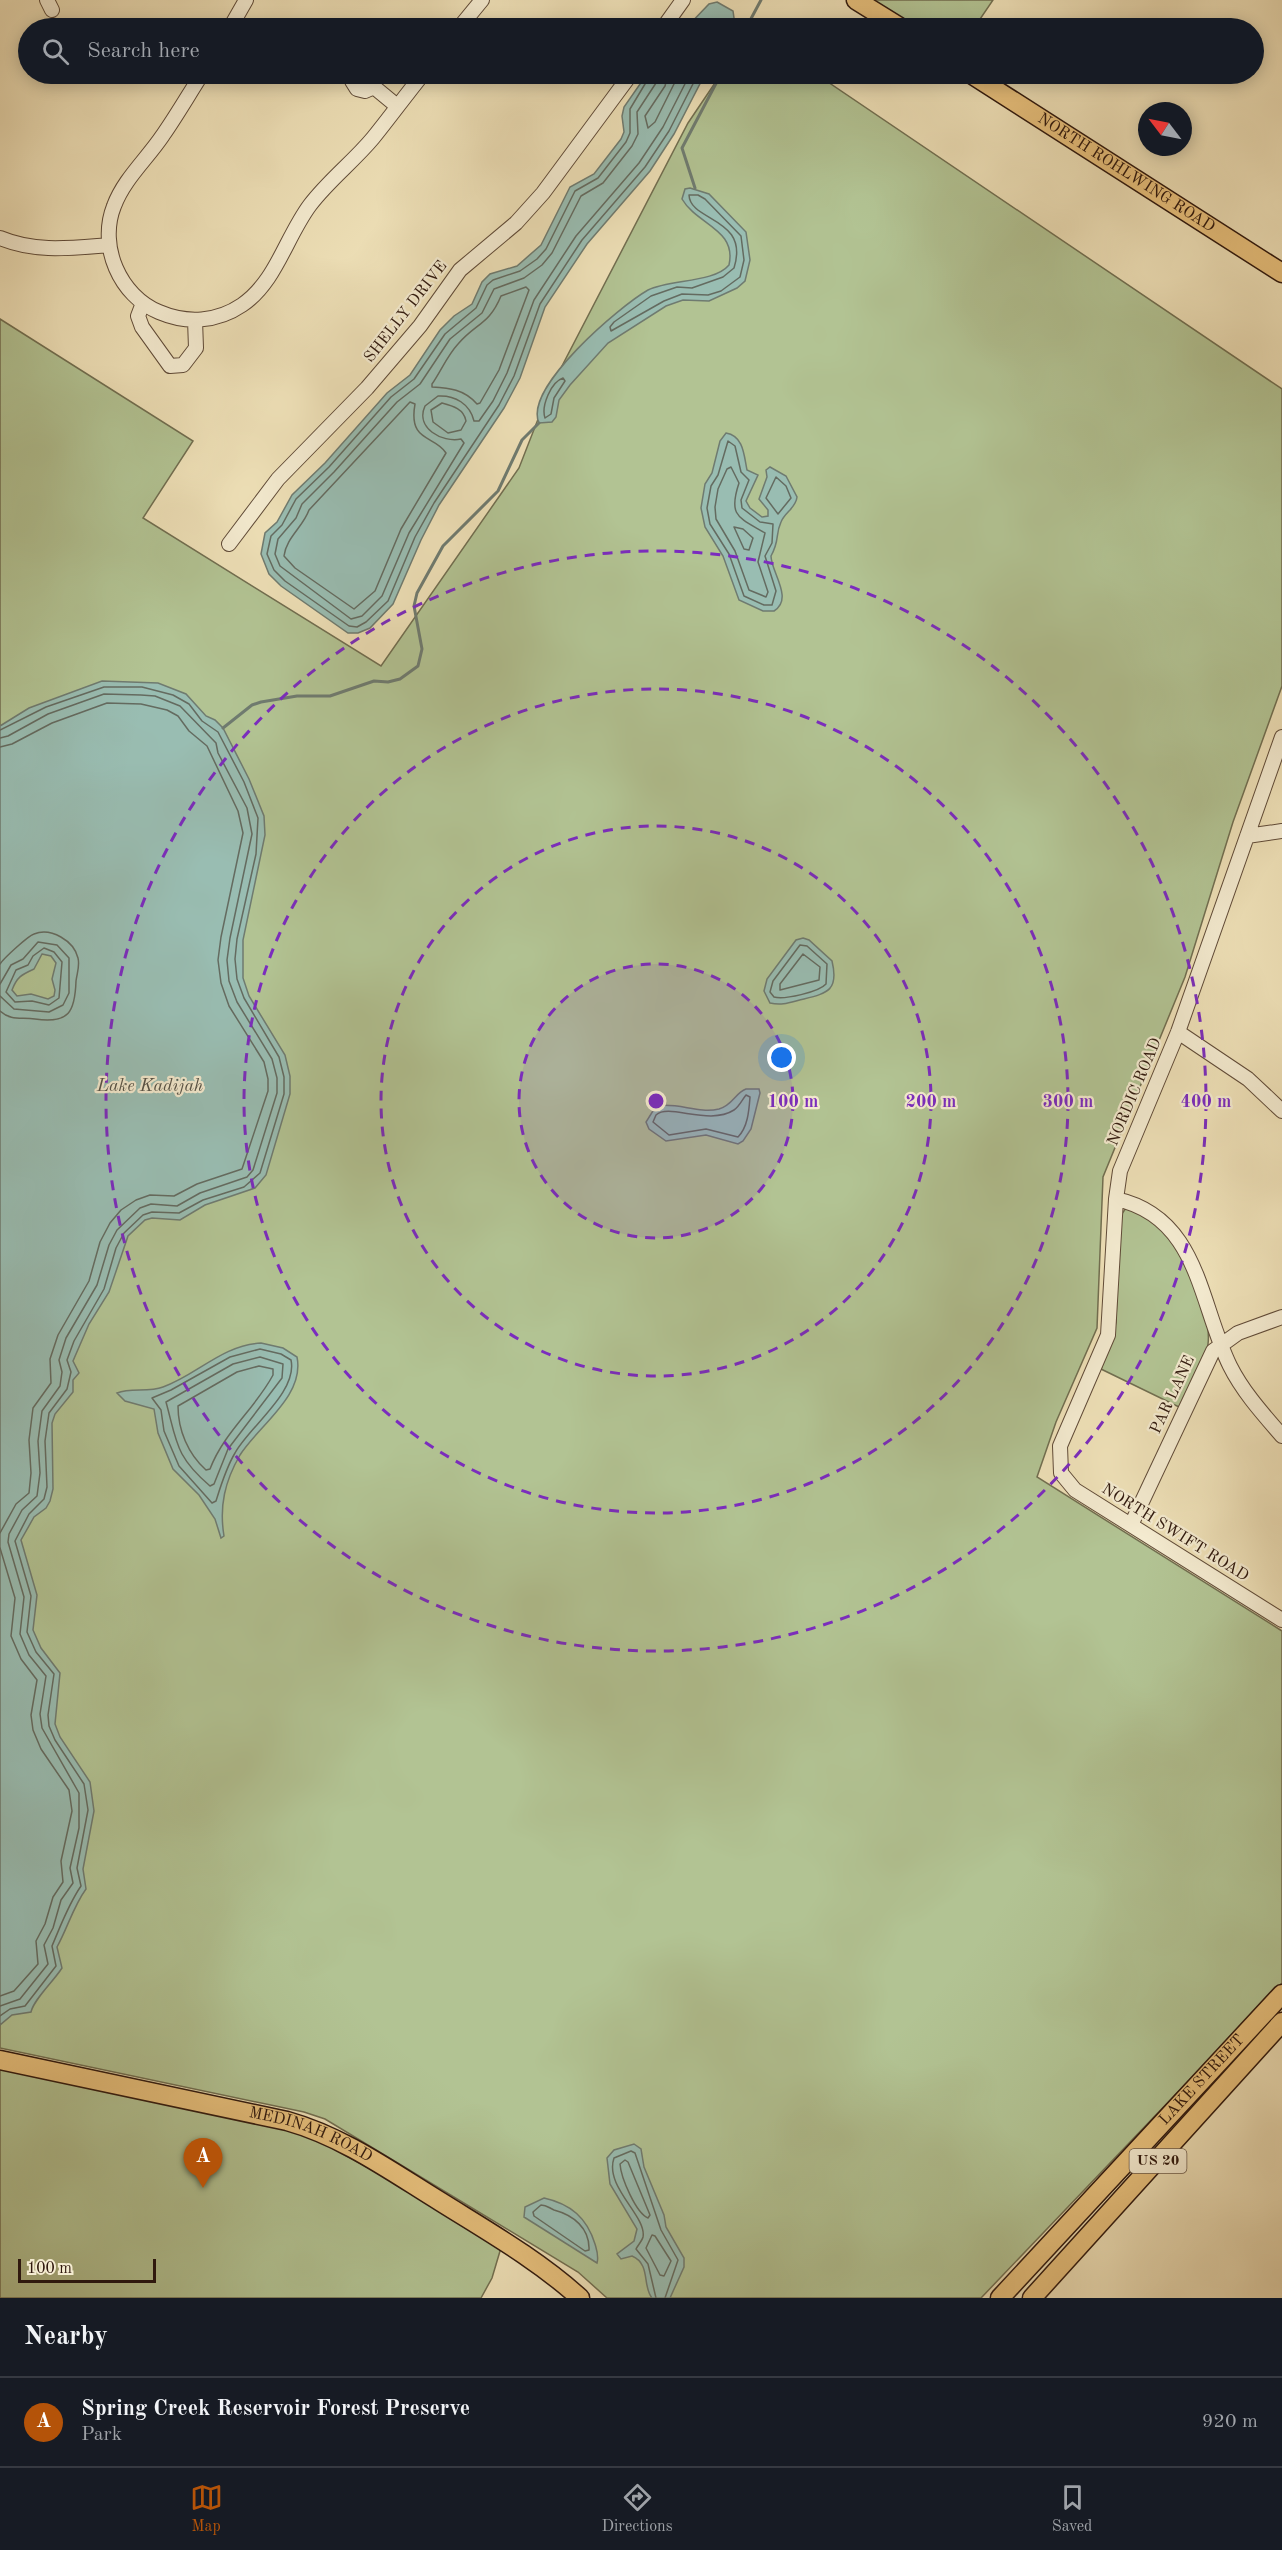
<!DOCTYPE html>
<html lang="en">
<head>
<meta charset="utf-8">
<style>
  body { margin:0; font-family:"Old Standard TT",serif; background:#242831; color:#f1f3f6 }
  .compass { position:absolute; left:1138px; top:102px; width:54px; height:54px; border-radius:50%; background:#171b24; box-shadow:0 3px 15px #0003; rotate:302deg }
  .scale { position:absolute; left:18px; bottom:15px; width:138px; box-sizing:border-box; padding-left:6px; border:3px solid #30190e; border-top:0; font-size:16px; line-height:21px; white-space:nowrap; color:#30190e; -webkit-text-stroke:4px #f4ebd0; paint-order:stroke }
  .you { position:absolute; left:782px; top:1058px; width:21px; height:21px; margin:-15px; border:4px solid #fff; border-radius:50%; background:#1a73e8; box-shadow:0 0 0 9px #1a73e833 }
  .badge { display:grid; place-items:center; width:39px; height:39px; border-radius:50%; background:#b45309; color:#fff; font-size:20px; font-weight:700 }
  .pin { position:absolute; translate:-50% -50px; filter:drop-shadow(0 2px 3px #0008) }
  .pin::after { content:''; position:absolute; top:32px; width:21px; height:18px; background:inherit; clip-path:polygon(0 0,100% 0,50% 100%) }
  .list { margin:0; padding:0; list-style:none }
  h2 { display:flex; justify-content:space-between; align-items:center; height:78px; margin:0; padding:0 24px; font-size:26px }
  h2 small { font-size:20px; font-weight:400; color:#9ea1a6 }
  .list li { display:grid; grid-template-columns:39px 1fr auto; gap:18px; align-items:center; box-sizing:border-box; height:90px; padding:0 24px; border-top:2px solid #363941 }
  .list b { display:block; font-size:22px; white-space:nowrap }
  .list p { margin:0; font-size:20px; white-space:nowrap; color:#9ea1a6 }
  .list em { font-size:20px; font-style:normal; color:#9ea1a6 }
  .icon { flex:none; width:33px; height:33px; fill:none; stroke:currentColor; stroke-width:2; stroke-linecap:round; stroke-linejoin:round }
  .map { position:relative; flex:none; width:1282px; height:2298px; overflow:hidden }
  .search { position:absolute; background:#171b24; box-shadow:0 3px 15px #0003; left:18px; right:18px; top:18px; height:66px; display:flex; align-items:center; gap:15px; box-sizing:border-box; padding:0 21px; border-radius:33px; color:#9ea1a6; font-size:22px }
  .sheet { height:168px; background:#171b24 }
  nav { display:flex; justify-content:space-around; align-items:center; box-sizing:border-box; height:84px; border-top:2px solid #363941; background:#171b24; font-size:16px; color:#9ea1a6 }
  nav a { display:grid; justify-items:center; gap:3px }
  nav .on { color:#b45309 }
  .map>svg:first-child { display:block }
  .green { fill:#b2c393; stroke:#716e50; stroke-width:1.5 }
  .water { fill:#99bdb2; stroke:#6f7b70; stroke-width:1.5; fill-rule:evenodd }
  .lines { fill:none; stroke-linecap:round; stroke-linejoin:round }
  .shore { stroke:#646b60; stroke-width:1.5 }
  .stream { stroke:#6f7b70; stroke-width:3 }
  .minor-casing { stroke:#604b38; stroke-width:16 }
  .major-casing { stroke:#30190e; stroke-width:21 }
  .minor { stroke:#f4ebd0; stroke-width:14 }
  .major { stroke:#e7c07c; stroke-width:18 }
  .ring { fill:none; stroke:#7b2cbf; stroke-width:3; stroke-dasharray:10 8 }
  .labels { text-anchor:middle; dominant-baseline:central; stroke-width:4.5; stroke-linejoin:round; paint-order:stroke }
  .shield { fill:#f4ebd0; stroke:#6b5848; stroke-width:1.5 }
  .shield-label { font-size:15px; font-weight:bold; fill:#30190e }
  .street-label { font-size:16px; fill:#30190e; stroke:#f4ebd0 }
  .water-label { font-size:18px; font-style:italic; fill:#555247; stroke:#f4ebd0 }
  .centre { fill:#7b2cbf; stroke:#f4ebd0; stroke-width:3 }
  .ring-label { font-size:18px; text-anchor:middle; font-weight:bold; fill:#7b2cbf; stroke:#f4ebd0; stroke-width:4.5; stroke-linejoin:round; paint-order:stroke }
</style>
</head>
<body>
<div class="map">
<svg width="1282" height="2298" viewBox="0 0 1282 2298">
  <rect width="100%" height="100%" fill="#eee0b7"/>
  <filter id="stains"><feTurbulence type="fractalNoise" baseFrequency=".00333" numOctaves="4"/><feColorMatrix values="0 0 0 0 .2 0 0 0 0 .09 0 0 0 0 .02 0 0 0 .5 -.17"/></filter>
  <radialGradient id="worn" r=".72"><stop offset=".6" stop-color="#630" stop-opacity="0"/><stop offset="1" stop-color="#630" stop-opacity=".3"/></radialGradient>
  <path class="green" d="M861,0h132l-19,28h-69z
    M721,74h95l466,315v297l-49,136 -48,155 -82,200 -6,151 -41,94 -19,55 245,154v352l-301,315h-374l-29,-26 -253,-153 -21,-7 -304,-64v-1729l193,122 -50,77 238,148 138,-198 30,-77 139,-268z
    M1132,1207c8,6 19,11 26,19 23,22 54,86 50,118 -3,21 -20,44 -29,63l-78,-38 11,-30 4,-17 3,-104 7,-10z
    M0,2062l308,73 195,106 -11,37 -11,20h-481z"/>
  <path class="water" d="M717,2l16,9 1,7 -4,10h-44l23,-24z
    M647,74h58l-31,60 -24,37 -63,73 -42,63 -25,71 -16,30 -65,97 -18,35 -28,64 -23,24 -12,5h-10l-67,-47 -12,-12 -8,-20 4,-21 12,-11 15,-27 33,-32 62,-70 23,-18 30,-45 14,-14 18,-12 10,-22 8,-8 27,-8 24,-21 29,-58 24,-13 27,-35 3,-7 -2,-16 2,-9z
    M690,188l19,6 37,38 4,28 -5,21 -8,7 -28,13 -26,-1 -17,6 -58,37 -38,42 -11,15 -3,17 -4,5 -13,1c-16,-35 81,-117 109,-133 22,-11 66,-7 81,-25 8,-36 -32,-40 -47,-66l3,-10z
    M726,433c18,3 18,23 21,37l11,5 -12,26 4,7 12,9 6,-1v-6l-9,-11 8,-22 -1,-7 4,-3 16,9 11,21c-1,11 -12,15 -16,25 -6,13 -1,18 -10,34 0,16 23,43 3,55h-11l-24,-11 -16,-44 -18,-29 -4,-19 4,-24 7,-11 8,-32z
    M102,681l56,2 28,11 20,22 9,4 8,8 26,51 15,37 1,19 -22,105v38l6,18 36,59 5,21v18l-24,81 -11,13 -50,17 -25,15 -28,-2 -7,2 -17,16 -19,56 -20,32 -16,37 6,12 -6,7v12l-18,22 -3,9 1,66 -3,12 -4,7 -12,9 -13,23 16,55 -4,35 8,18 19,25 -5,51 5,13 30,45 4,29 -11,58 3,20c-13,18 -18,38 -29,58l5,21c-9,14 -28,31 -31,44l-19,3 -12,10v-1299l29,-18zM42,954l9,2 5,7 -4,16 3,11 -1,6 -6,3 -17,-5 -14,2 -5,-6c5,-13 9,-15 22,-21z
    M803,938l6,2 23,21c7,29 -4,32 -28,38 -13,3 -21,7 -34,4l-6,-12 3,-12 29,-39z
    M746,1089h13l1,4 -9,36 -8,12 -5,3 -32,-9 -40,6 -17,-12 -3,-7 10,-16c22,-4 42,8 63,3 14,-4 16,-16 27,-20z
    M261,1343l22,5 14,9c8,39 -39,69 -57,98 -15,26 -21,51 -16,81l-3,2 -6,-19 -16,-24 -26,-26 -15,-36 -4,-24 -29,-8 -8,-8c14,-6 31,0 46,-6 34,-12 59,-42 98,-44z
    M634,2144l7,5 3,18 20,48 2,12 18,31v9l-14,31h-18c-10,-12 -1,-34 -20,-42l-11,3 -4,-5 17,-13 3,-12 -27,-45 -3,-26 7,-8z
    M544,2198c27,6 43,20 51,46 2,7 4,12 2,19l-73,-46 1,-10z"/>
  <g class="lines">
    <path class="shore" d="M651,74l-21,35v24l-4,9 -28,36 -23,13 -29,58 -9,10 -17,12 -27,9 -6,5 -11,23 -31,26 -31,45 -23,18 -62,70 -33,32 -14,26 -11,11 -4,18 7,16 11,11 64,45 8,1 9,-5 22,-21 27,-64 19,-34 65,-98 15,-29 26,-72 42,-64 63,-73 24,-36 29,-57
      M659,74l-3,9 -19,29 1,22 -6,12 -29,37 -22,13 -29,57 -10,12 -18,13 -30,11 -12,24 -32,26 -30,45 -23,18 -63,70 -32,32 -6,14 -18,21 -3,15 5,12 71,53 11,-3 20,-20 27,-63 55,-90 -3,-4c-19,4 -46,-11 -36,-33l13,-10c17,-1 32,8 36,25h5l14,-20 14,-28 27,-73 42,-64 63,-73 24,-36 27,-53
      M668,74l-3,12 -20,30 3,12 7,-6 24,-48
      M689,195h9l7,4 36,37 3,24 -4,17 -19,14 -13,4 -26,-1 -18,7 -53,30 -1,-4 4,-5 37,-26 26,-9 15,1 31,-11 11,-9c16,-51 -44,-46 -45,-73z
      M526,287l3,3 -30,80 -19,33 -3,1c-13,-15 -28,-16 -45,-17v-3c9,-13 15,-28 26,-40 18,-21 31,-19 43,-48z
      M563,378l2,3 -11,17 -3,16 -6,4c-4,-12 6,-36 18,-40z
      M410,402l5,2c-7,39 20,31 31,49l-45,76 -26,62 -21,18 -59,-41 -11,-12c2,-18 19,-29 25,-46z
      M442,403c11,3 22,6 24,18l-5,9 -13,3 -15,-11 -2,-12z
      M728,441l7,5 6,26 8,8 -8,20 1,8 18,14 13,2 -1,19 -7,13 11,35 -4,14h-8l-20,-9 -15,-42 -19,-30 -3,-16 4,-22 7,-11z
      M731,467l8,16c-11,33 -1,34 26,50l-7,29 10,30 -2,5 -17,-7 -14,-39 -19,-32 -1,-12 3,-18 9,-20z
      M776,477l10,9 5,12 -13,16 -12,-16z
      M734,527l9,2 10,9 -4,12 -5,-1z
      M0,730l46,-23 58,-20h38l31,8 16,9 13,17 16,11 26,50 14,36 -2,36 -19,85 -2,20 2,20 7,19 35,59 5,20v17l-24,79 -16,14 -41,13 -24,13 -27,-1 -9,3 -19,18 -8,15 -12,41 -30,52 -7,19 4,12 -4,17 -18,24 -4,28 2,46 -3,12 -15,15 -14,27 16,55 -4,36 9,20 18,22 -6,41 1,11 6,14 29,44 4,26 -11,58 4,18c-13,19 -20,39 -29,60l4,20 -31,40 -15,3 -10,7
      M0,738l8,-2 40,-22 56,-20 37,1 14,1 25,10 36,37 2,10 29,55 5,26 -22,104 -3,22 2,21 8,21 35,57 5,19v15l-24,77 -6,7 -47,16 -23,13 -26,-2 -11,4 -23,22 -8,15 -12,40 -31,53 -7,22 3,12 -2,14 -18,25 -4,30 2,32 -3,23 -15,14 -13,24 -1,8 16,55 -4,37 9,21 17,21 -6,38 2,14 37,65v35l-9,40 3,15 -12,17 -8,28 -9,17 4,19 -28,35 -20,7
      M0,747l12,-3 40,-21 55,-20 34,1 26,6 11,6 11,15 18,15 31,65 5,22 -22,104 -3,23 3,23 8,23 35,56 4,17v12l-26,78 -45,15 -23,12 -24,-1 -14,5 -15,10 -11,13 -10,19 -11,39 -31,54 -8,24 1,24 -18,25 -4,32 2,33 -2,20 -13,11 -16,29
      M800,945l7,1 20,18 -1,20c-7,8 -42,16 -52,13l-4,-5 3,-11z
      M44,948l10,4 8,10 -3,36 -10,7 -17,-4 -17,1 -9,-10 10,-22 12,-5 5,-9z
      M803,954l17,13 -1,13 -39,10v-6z
      M0,964c4,-6 28,-28 34,-30 17,-7 40,7 44,24 2,8 -1,15 -2,23 -1,31 -7,43 -41,38 -14,-2 -24,2 -35,-8
      M0,984l11,-19 12,-6 15,-17 19,3 12,13v35l-6,12 -14,7 -35,-3 -14,-13
      M746,1095l4,2c-1,13 -2,30 -12,40l-32,-8 -37,6 -16,-13 3,-7c13,-12 53,11 78,-5 5,-3 8,-10 12,-15z
      M260,1349l21,5 10,6c7,32 -42,67 -56,93 -9,15 -14,32 -19,48l-4,2 -33,-37 -15,-35 -3,-21 -9,-12 19,-8 59,-33z
      M260,1357l23,7 -1,14 -54,71 -14,35 -4,2c-35,-30 -33,-44 -44,-84l67,-38z
      M259,1366l14,3v6c-18,34 -49,57 -63,94l-4,1c-18,-16 -28,-40 -28,-64l59,-34z
      M0,1548l15,50 -4,38 10,23 16,21 -6,35 2,15 8,19 28,41 3,21 -11,50 2,21 -10,15 -8,27 -9,17 2,23 -24,27 -14,5
      M625,2160l3,2 22,53 -2,3c-12,-5 -27,-40 -28,-54z
      M541,2205c6,0 8,3 13,5 19,5 36,18 35,40l-4,1 -51,-35 -1,-4z
      M652,2235l3,1 16,25 -7,15 -4,-1 -14,-27z
      M656,2298l-8,-34 -12,-15c2,-4 6,-8 7,-12 4,-21 -39,-50 -29,-79l17,-7 4,2 26,77 17,30 -13,38"/>
    <path class="stream" d="M746,28l15,-28
      M695,188l-13,-40 39,-74
      M223,728l29,-23 9,-3 36,-6h33l44,-15 14,1 12,-3 18,-13 4,-17 -8,-43 3,-13 26,-47 55,-55 24,-51 17,-17"/>
    <defs>
      <path id="minor" d="M47,0l5,10
        M230,28l16,-28
        M459,28l23,-28
        M663,28l20,-28
        M202,74c-13,20 -25,41 -39,61 -16,24 -39,44 -49,71 -16,40 6,90 45,106 28,12 58,10 83,-7 34,-23 44,-68 68,-100 19,-25 43,-43 63,-67 17,-21 33,-43 50,-64
        M355,74l-3,7 5,8 8,2 9,-4
        M374,87l23,19
        M0,238c36,15 71,10 109,7
        M143,303l-5,13 4,11 28,39 13,-1 13,-17 -1,-28
        M229,544l49,-65 89,-91 53,-62 40,-56 56,-47 27,-30 88,-119
        M1282,737l-104,295 -58,139 -4,28 -8,136 -48,111 1,27 14,17 207,130
        M1247,836l35,-5
        M1178,1032l70,47 34,32
        M1116,1199c83,18 83,104 114,167 13,26 33,48 52,70
        M1131,1525l82,-174 25,-18 44,-16"/>
      <g id="major">
        <path d="M856,0l45,28"/>
        <path id="s1" d="M971,74l311,199"/>
        <path id="s2" d="M0,2060l287,61c57,16 105,51 154,81 48,30 97,58 139,96"/>
        <path id="s3" d="M1000,2298l282,-304"/>
        <path d="M1032,2298l250,-276"/>
      </g>
    </defs>
    <use href="#minor" class="minor-casing"/>
    <use href="#major" class="major-casing"/>
    <use href="#minor" class="minor"/>
    <use href="#major" class="major"/>
  </g>
  <circle cx="656" cy="1101" r="137" fill="#7b2cbf" fill-opacity=".12"/>
  <g class="ring">
    <circle cx="656" cy="1101" r="137"/>
    <circle cx="656" cy="1101" r="275"/>
    <circle cx="656" cy="1101" r="412"/>
    <circle cx="656" cy="1101" r="550"/>
  </g>
  <g class="labels">
    <rect class="shield" x="1129.5" y="2149" width="57" height="24" rx="4.5"/>
    <g class="shield-label">
      <text x="1158" y="2161">US 20</text>
    </g>
    <g class="street-label">
      <text stroke="none"><textPath href="#s1" startOffset="184">NORTH ROHLWING ROAD</textPath></text>
      <text transform="translate(406 312) rotate(-52)">SHELLY DRIVE</text>
      <text transform="translate(1135 1092) rotate(-67)">NORDIC ROAD</text>
      <text transform="translate(1173 1395) rotate(-65)">PAR LANE</text>
      <text transform="translate(1175 1533) rotate(32)">NORTH SWIFT ROAD</text>
      <text stroke="none"><textPath href="#s3" startOffset="297">LAKE STREET</textPath></text>
      <text stroke="none"><textPath href="#s2" startOffset="320">MEDINAH ROAD</textPath></text>
    </g>
    <g class="water-label">
      <text x="150" y="1086">Lake Kadijah</text>
    </g>
  </g>
  <circle cx="656" cy="1101" r="9" class="centre"/>
  <g class="ring-label">
    <text x="793" y="1107">100 m</text>
    <text x="931" y="1107">200 m</text>
    <text x="1068" y="1107">300 m</text>
    <text x="1206" y="1107">400 m</text>
  </g>
  <rect width="100%" height="100%" filter="url(#stains)"/>
  <rect width="100%" height="100%" fill="url(#worn)"/>
</svg>
<svg class="compass" viewBox="-18 -18 36 36"><path d="M0-13l5 13h-10z" fill="#e53935"/><path d="M0 13l5-13h-10z" fill="#9ea1a6"/></svg>
<div class="scale">100 m</div>
<div class="you"></div>
<div class="pin badge" style="left:203px;top:2188px">A</div>
<div class="search"><svg class="icon" aria-label="search" viewBox="0 0 24 24"><circle cx="10" cy="10" r="6"/><path d="M15 15l6 6"/></svg>Search here</div>
</div>
<section class="sheet">
<h2>Nearby<small></small></h2>
<ul class="list">
<li><span class="badge">A</span><div><b>Spring Creek Reservoir Forest Preserve</b><p>Park</p></div><em>920 m</em></li>
</ul>
</section>
<nav>
<a class="on"><svg class="icon" aria-label="map" viewBox="0 0 24 24"><path d="M3 6l6-2 6 2 6-2v14l-6 2-6-2-6 2zM9 4v14M15 6v14"/></svg>Map</a>
<a><svg class="icon" aria-label="directions" viewBox="0 0 24 24"><path d="M12 3l9 9-9 9-9-9zM9 14v-3h6M13 9l2 2-2 2"/></svg>Directions</a>
<a><svg class="icon" aria-label="saved" viewBox="0 0 24 24"><path d="M7 4h10v16l-5-4-5 4z"/></svg>Saved</a>
</nav>
</body>
</html>
